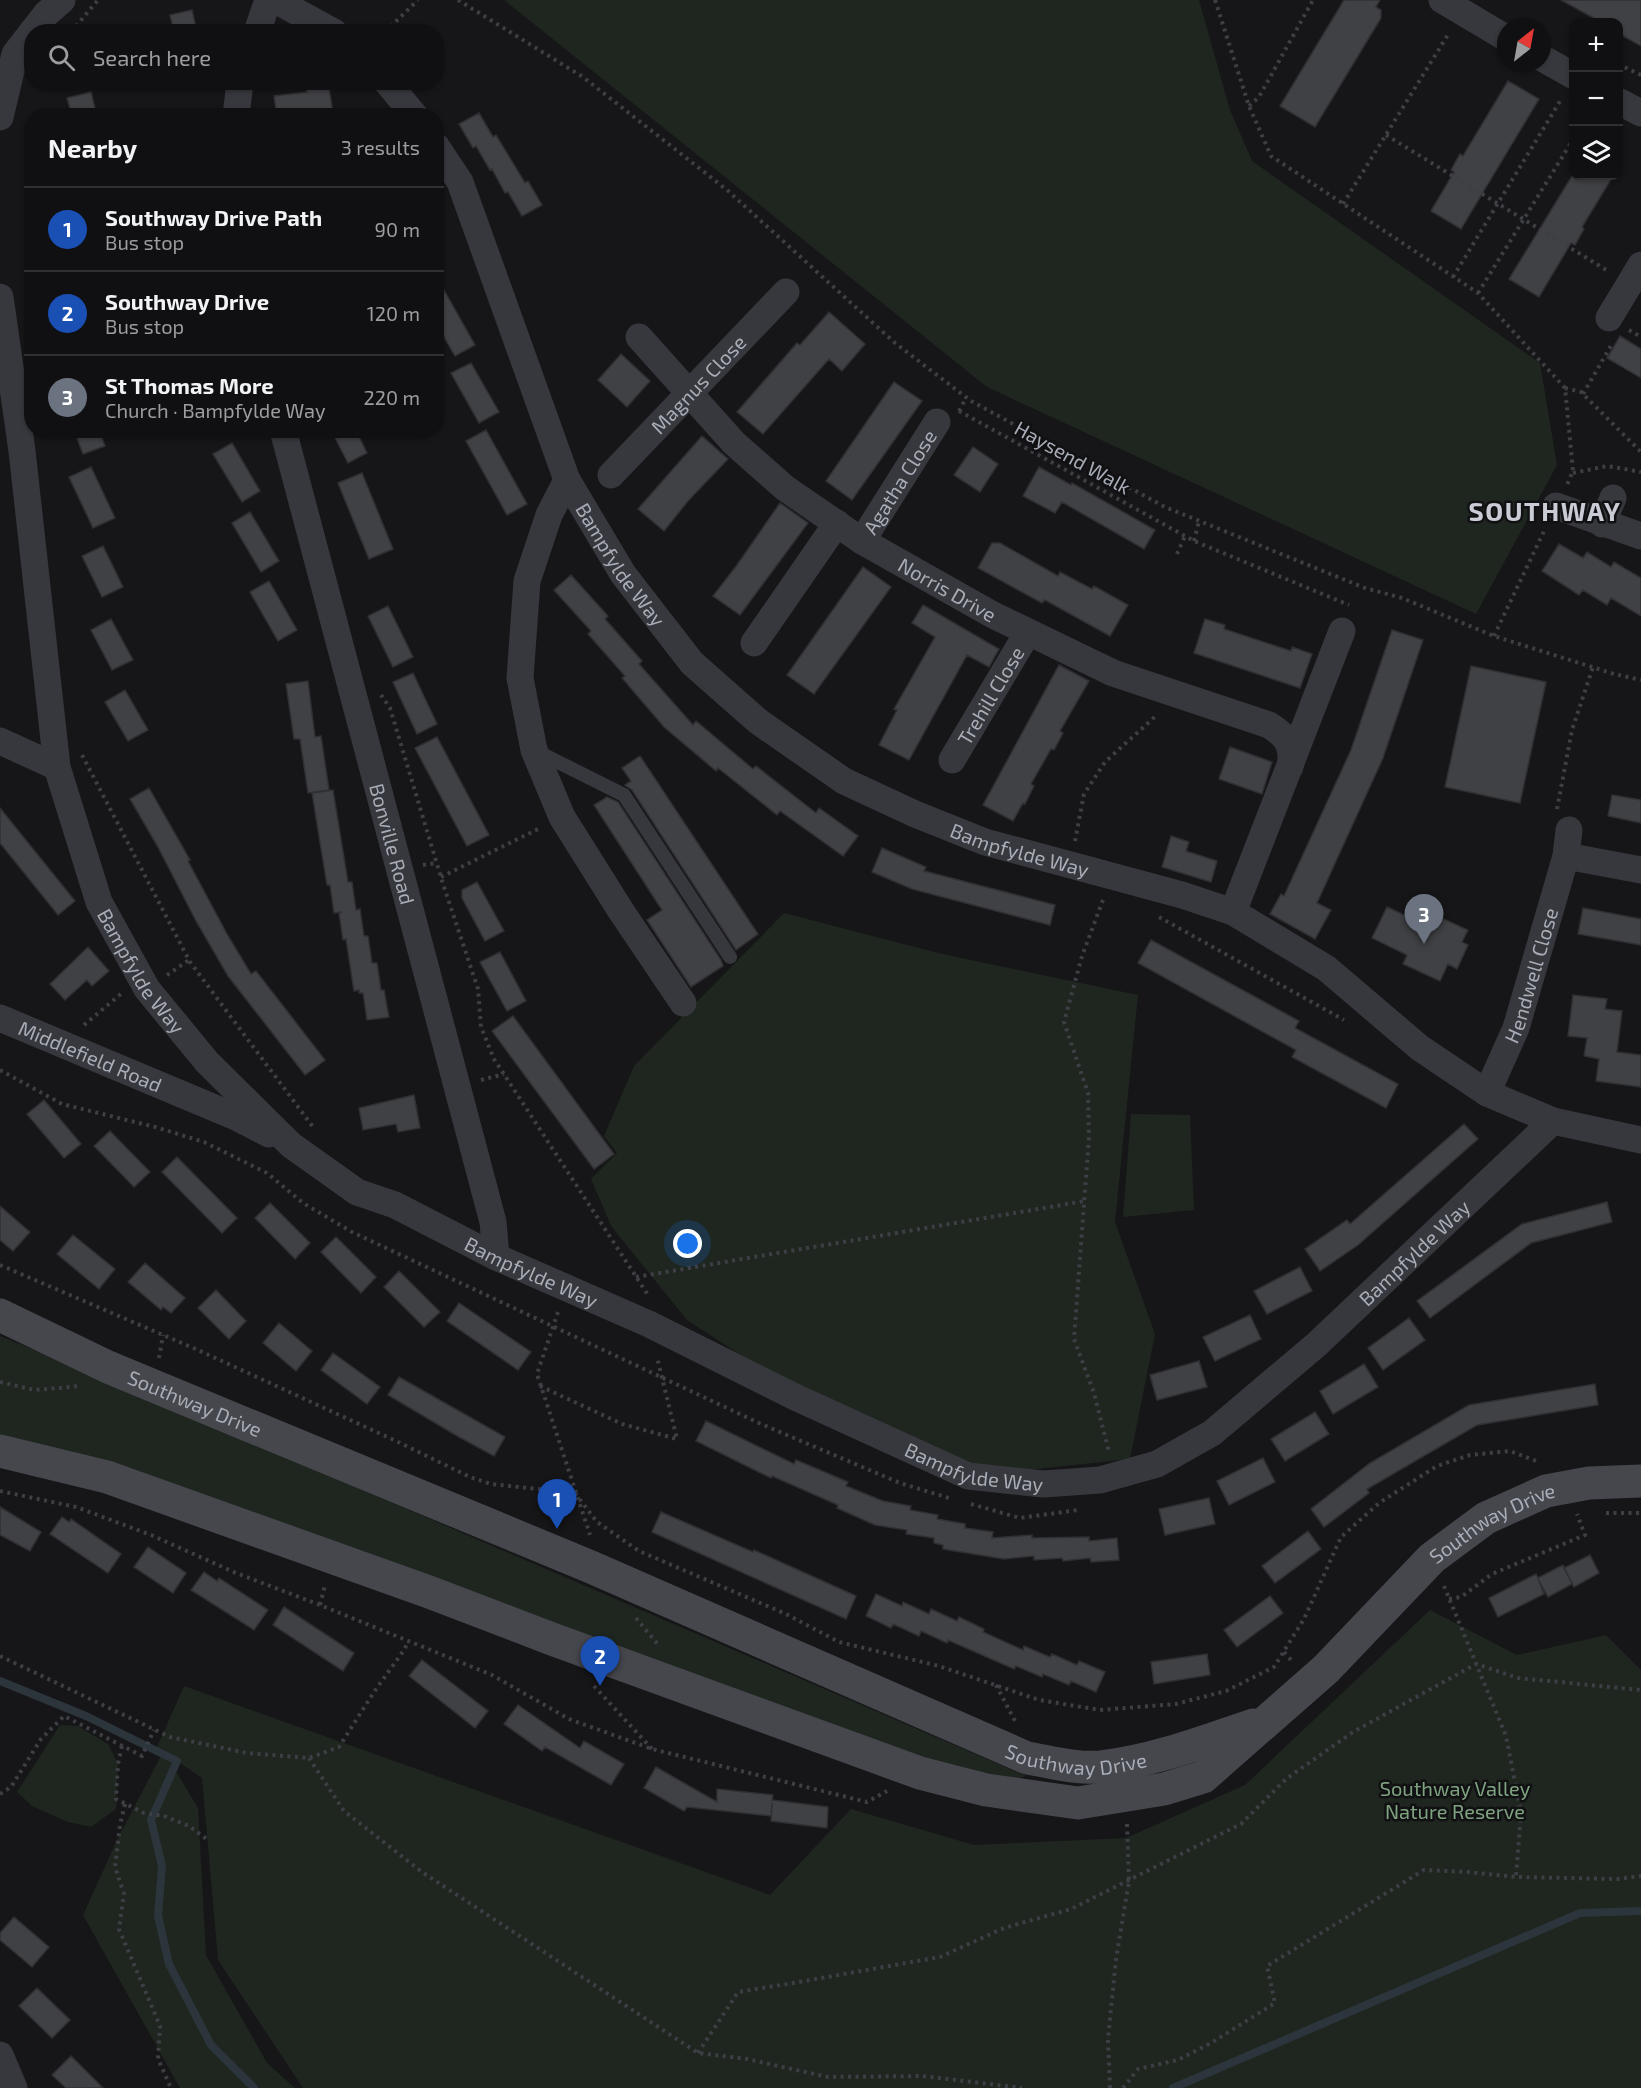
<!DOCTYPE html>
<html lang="en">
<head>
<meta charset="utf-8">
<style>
  body { margin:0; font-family:"Exo 2",sans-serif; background:#1e1e20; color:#f1f3f6 }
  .controls { position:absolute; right:18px; top:18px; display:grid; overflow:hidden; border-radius:12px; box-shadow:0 2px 4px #0004 }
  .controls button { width:54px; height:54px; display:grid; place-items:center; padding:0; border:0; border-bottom:2px solid #303032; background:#101012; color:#f1f3f6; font:30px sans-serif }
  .compass { position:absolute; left:1497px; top:18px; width:54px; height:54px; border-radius:50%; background:#101012; box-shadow:0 2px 4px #0004; rotate:31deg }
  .you { position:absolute; left:688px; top:1244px; width:21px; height:21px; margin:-15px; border:4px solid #fff; border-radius:50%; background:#1a73e8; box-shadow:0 0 0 9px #1a73e833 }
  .badge { display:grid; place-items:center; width:39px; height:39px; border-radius:50%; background:#f2b134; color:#fff; font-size:20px; font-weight:700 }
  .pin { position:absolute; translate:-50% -50px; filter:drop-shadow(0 2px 3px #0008) }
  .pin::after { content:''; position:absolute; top:32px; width:21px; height:18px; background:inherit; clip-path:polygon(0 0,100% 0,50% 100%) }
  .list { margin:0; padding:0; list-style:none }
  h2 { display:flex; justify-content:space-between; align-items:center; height:78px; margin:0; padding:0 24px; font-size:26px }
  h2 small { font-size:20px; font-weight:400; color:#9c9d9f }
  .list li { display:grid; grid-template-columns:39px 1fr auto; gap:18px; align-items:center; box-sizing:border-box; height:84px; padding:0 24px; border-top:2px solid #303032 }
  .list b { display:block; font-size:22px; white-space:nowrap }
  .list p { margin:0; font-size:20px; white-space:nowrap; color:#9c9d9f }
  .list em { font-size:20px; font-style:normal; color:#9c9d9f }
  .icon { flex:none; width:33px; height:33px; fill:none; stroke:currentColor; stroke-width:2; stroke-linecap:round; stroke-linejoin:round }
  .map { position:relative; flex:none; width:1641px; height:2088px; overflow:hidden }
  .search { position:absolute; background:#101012; box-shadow:0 2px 4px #0004; left:24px; top:24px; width:420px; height:66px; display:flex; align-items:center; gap:15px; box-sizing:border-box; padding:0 21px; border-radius:24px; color:#9c9d9f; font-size:22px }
  .panel { position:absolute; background:#101012; box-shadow:0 2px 4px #0004; left:24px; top:108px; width:420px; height:330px; border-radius:24px }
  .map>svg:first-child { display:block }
  .green { fill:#1e261f }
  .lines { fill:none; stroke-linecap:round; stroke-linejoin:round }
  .stream { stroke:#2c353c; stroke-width:8 }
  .building { fill:#404145; stroke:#303034; stroke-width:1.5 }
  .path { stroke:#3d3f44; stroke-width:4; stroke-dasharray:3 4.5; stroke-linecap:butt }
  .lane { stroke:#37383d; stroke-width:14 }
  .street { stroke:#37383d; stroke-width:27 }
  .secondary { stroke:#45474d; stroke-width:33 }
  .labels { text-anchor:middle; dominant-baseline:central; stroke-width:5; stroke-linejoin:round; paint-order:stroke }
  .street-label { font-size:20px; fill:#a8adb8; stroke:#111113 }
  .park-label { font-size:20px; fill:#7fa381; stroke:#111113 }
  .district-label { font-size:26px; font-weight:bold; letter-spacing:1.5px; fill:#c9ccd4; stroke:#111113 }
</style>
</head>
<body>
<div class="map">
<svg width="1641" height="2088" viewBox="0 0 1641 2088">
  <rect width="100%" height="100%" fill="#161618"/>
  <path class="green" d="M504,0h695l31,110 22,51 288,202 17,102 -81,149 -489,-227z
    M784,913l158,41 196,41 -23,227 40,112 -25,125 -140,15 -228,-105 -75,-49 -76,-94 -20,-47 26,-26 -13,-17 30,-70z
    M1131,1114l59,1 4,95 -71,7z
    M0,1336l108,44 918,396 -63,20 -963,-350z
    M1430,1610l87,45 89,-20 35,35v418h-1338l-85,-128 -16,-182 -37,-25 33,55 8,147 61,108 28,25h-115l-97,-173 34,-75 46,-88 -6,-5 27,-61 586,209 81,-86 123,36 152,-7 119,-53z
    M60,1725l18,1 30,18 10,20 -2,45 -25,18 -23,-5 -36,-16 -15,-14z"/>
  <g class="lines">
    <path class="stream" d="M0,1681l86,35 91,45 -26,59 11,46 -4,50 11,48 42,81 43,43
      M1173,2088l407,-175 61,-2"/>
  </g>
  <path class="building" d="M1344,0h36l-4,7 5,3v8l-66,109 -35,-21z
    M1561,0h80v46l-23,-13v-11h-17z
    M192,10l5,22h-23l-4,-17z
    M1508,81l31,18 -78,130 -30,-18 23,-39 -3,-2 9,-16 3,2z
    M305,82h23l5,31 -16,3h-40l-3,-20 33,-4z
    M91,92l6,24h-25l-5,-18z
    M479,113l14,24 3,-2 29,48 3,-2 14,24 -20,11 -14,-24 -3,1 -13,-24 -2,1 -14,-24 -3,2 -14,-24z
    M1572,176h41l-31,51 2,2 -9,16 -4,-2 -32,54 -30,-18z
    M436,276l39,69 -20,11 -19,-33z
    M829,312l36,32 -23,27 -13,-12 -66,75 -26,-22 60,-69 3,2z
    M1620,336l21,13v29l-34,-20z
    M621,354l29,27 -23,26 -29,-27z
    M471,363l28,49 -20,11 -28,-50z
    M894,382l28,19 -70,99 -26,-19z
    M74,430h25l6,16 -22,8z
    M331,430h25l11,23 -19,10z
    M486,430l41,74 -20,11 -41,-74z
    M702,436l26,23 -40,42 -24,30 -26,-22z
    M232,443l28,48 -18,11 -29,-48z
    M973,447l25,17 -18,28 -26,-17z
    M91,467l24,51 -22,10 -24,-51z
    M1039,467l32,18 1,-2 83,47 -11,19 -82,-47 -7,11 -32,-17z
    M362,473l31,76 -24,10 -31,-76z
    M780,503l28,20 -68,92 -27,-19 24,-31z
    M250,512l29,49 -18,11 -29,-49z
    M992,543h8l58,33 2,-4 32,17 2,-3 34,19 -18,31 -65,-36 -3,3 -64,-35z
    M1559,544l24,14 4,-6 24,15 3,-5 27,16v38l-30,-18 -4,7 -24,-15 -4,5 -37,-24z
    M103,546l20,41 -21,10 -20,-41z
    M863,567l28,20 -77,107 -27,-19z
    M571,575l37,41 -3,3 37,42 -3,3 54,61 3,-4 57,48 3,-3 60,47 3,-5 39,28 -15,20 -63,-45 -3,4 -59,-47 -2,3 -52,-44 -42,-49 3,-2 -37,-42 3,-3 -37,-41z
    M269,581l28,49 -19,11 -28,-49z
    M923,605l76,44 -10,18 -22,-12 -58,105 -30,-15 18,-35 -3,-1 41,-72 -23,-14z
    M388,606l25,51 -20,10 -25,-51z
    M111,619l22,41 -21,10 -21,-40z
    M1205,619l20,6 -1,4 67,22 1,-4 20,7 -12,34 -106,-35z
    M1392,630l31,10 -40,118 -66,145 14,7 -16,29 -45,-25 11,-20 3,2 67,-146z
    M1059,665l30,16 -29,50 3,2 -9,17 -3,-1 -20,35 3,2 -9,18 -2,-1 -10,18 -30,-16z
    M1471,666l75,16 -26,121 -75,-16z
    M413,673l24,51 -20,10 -24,-52z
    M308,681l7,56 6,-1 8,54 -21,3 -8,-54h-6l-8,-55z
    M125,690l23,40 -20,11 -23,-39z
    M437,737l52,98 -22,11 -52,-98z
    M1230,747l42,15 -10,32 -43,-15z
    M640,756l118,178 -22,16 -104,-160 -7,-5 6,-4 -9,-13z
    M149,788l41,72 -2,1 39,73 24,40 5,-3 69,89 -20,15 -77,-99 -32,-55 -38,-74 -28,-48z
    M333,790l15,92h4l4,28 4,-1 4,27h4l4,27h5l4,27h3l5,27 -22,3 -4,-27h-4v-3l-5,1 -8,-52 -3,1 -4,-27 3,-1 -8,1 -4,-28h-3l-15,-92z
    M1612,795l29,5v23l-33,-7z
    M607,797l11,5 103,158 2,6 -32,21 -44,-67 15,-10 -68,-105z
    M0,808l75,93 -17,14 -58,-72z
    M1171,836l18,6 -3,9 31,10 -6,21 -49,-15z
    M882,848l44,19 -2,4 131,34 -5,20 -138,-36 -40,-17z
    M477,882l27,49 -19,10 -23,-43v-8z
    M1387,907l45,21 5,-12 31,14 -6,12 6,3 -11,24 -9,-5 -8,17 -37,-17 4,-9 -35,-17z
    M1583,908l58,11v26l-63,-11z
    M1151,940l148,81 -4,7 103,56 -12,24 -94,-51 4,-7 -158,-87z
    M88,947l21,24 -17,15 -5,-6 -22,20 -15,-16z
    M500,952l26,49 -19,10 -27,-49z
    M1573,995l34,4 -2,10 17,2 -5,41 24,3v32l-45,-6 3,-22 -15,-3 3,-18 -19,-2z
    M513,1016l101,138 -20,15 -102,-138z
    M414,1095l6,33 -22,4 -2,-8 -33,6 -4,-22z
    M44,1100l37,44 -17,14 -37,-44z
    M1464,1124l14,15 -120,106 -38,26 -15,-22 42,-29 3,4z
    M110,1131l40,41 -16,15 -40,-41z
    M177,1157l60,61 -15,15 -60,-61z
    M1607,1202l5,20 -81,21 -101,75 -13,-17 105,-77z
    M270,1203l40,40 -15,16 -40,-41z
    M0,1206l30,26 -17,19 -13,-11z
    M73,1235l42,34 -16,20 -42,-35z
    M336,1237l40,40 -15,16 -40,-41z
    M145,1263l40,35 -14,15 -8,-6 -2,3 -33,-28z
    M1300,1267l12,24 -45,23 -13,-23z
    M399,1271l41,41 -16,15 -40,-40z
    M216,1290l30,31 -17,18 -31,-31z
    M459,1303l72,49 -13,18 -71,-49z
    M1250,1315l11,24 -46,22 -12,-24z
    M1409,1318l16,22 -42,30 -15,-22z
    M279,1323l33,28 -16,20 -33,-28z
    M333,1353l47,34 -13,17 -46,-34z
    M1199,1361l8,26 -50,13 -7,-25z
    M1364,1364l14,23 -45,27 -13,-23z
    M399,1377l106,60 -11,19 -35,-19 -71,-42z
    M1595,1384l3,21 -121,20 -110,64 2,4 -45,34 -13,-18 59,-46 99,-58z
    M1315,1412l14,22 -44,27 -14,-22z
    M706,1421l88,43 2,-4 52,22 -2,4 37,15 28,5 -1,4 28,5 -1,4 28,5v4l28,4 -1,6 40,-3v3l57,-1v4l28,-3 2,22 -28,2 -1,-4 -27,3 -1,-3 -28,2v-4l-30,3 -61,-10v-4l-9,-2v-5l-28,-4 1,-4 -32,-5 -38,-17 1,-3 -66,-29 -1,2 -75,-37z
    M1263,1458l12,24 -46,23 -12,-24z
    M1209,1498l6,26 -50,11 -6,-26z
    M0,1507l41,25 -11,19 -30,-16z
    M661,1512l92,40 1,-2 102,46 -10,23 -194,-87z
    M62,1517l7,5 2,-3 50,35 -13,19 -58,-39z
    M1308,1531l13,18 -46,34 -13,-17z
    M148,1547l38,26 -13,20 -39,-26z
    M1590,1555l9,18 -25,14 -10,-19z
    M1563,1565l9,19 -24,13 -10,-18 6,15 -46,23 -9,-19 47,-24 2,4z
    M204,1572l13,9 2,-3 49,32 -14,20 -63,-40z
    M876,1594l26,12 1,-4 26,12 2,-5 26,12 2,-4 25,12 -1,3 40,18 1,-4 26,11 2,-3 25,11 2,-4 26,11 -9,20 -25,-11 -2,4 -26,-11 -1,3 -26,-11 -2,3 -66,-29 -1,3 -26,-12 -2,5 -26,-12 -2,4 -25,-12z
    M1270,1596l13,17 -46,34 -13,-17z
    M284,1607l70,46 -11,18 -70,-46z
    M1207,1654l3,21 -56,9 -3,-22z
    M422,1660l66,51 -13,17 -66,-52z
    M518,1705l62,43 4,-7 40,23 -13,21 -66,-38 -3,4 -38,-27z
    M656,1767l61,35v-13l56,6 -1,5 56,7 -1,21 -56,-7 1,-18 -1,13 -84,-9 -3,4 -40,-23z
    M14,1917l35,30 -17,20 -32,-27v-7z
    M37,1988l33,32 -18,18 -33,-32z
    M71,2056l32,32h-37l-14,-13z"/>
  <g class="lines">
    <path class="path" d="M458,0l125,77 144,113 168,153 76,58 194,106 200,81 37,10 92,38 120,38 27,6
      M1215,0l34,106 22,50 207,137 87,95 8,83 -6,14
      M71,32l27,-32
      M385,32l33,-32
      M1618,64l23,11
      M1249,106l10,-9 54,-97
      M1386,135l222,136
      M1343,204l106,-171
      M1453,277l109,-179
      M1478,293l96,-155
      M1629,330l12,7
      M1565,388l16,4 60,60
      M1583,394l30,-52
      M959,411l235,130 155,64
      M959,411l7,-13
      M1573,473l34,-7 34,6
      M1194,541l5,-20
      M1177,554l8,-18
      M1494,636l51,-107
      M381,695l9,13 53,176 35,105 3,38 13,32 154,236
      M82,755l108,207 123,165
      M1557,809l15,-79 21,-63
      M1075,841l9,-47 21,-32 53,-48
      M423,865l14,-2
      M441,877l99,-49
      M1103,900l-21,56 -18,66 24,71 1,44 -15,202 20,54 15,59
      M1159,917l185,103
      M167,975l22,-15
      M84,1025l38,-32
      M0,1070l62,34 93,23 49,15 63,31 36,30 49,29 409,192 139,59 52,16
      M481,1080l23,-6
      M0,1265l198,85 198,91 74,36 21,7 84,9 22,29 42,29 147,63 53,28 100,24 100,34 61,10 76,-6 50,-13 48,-24 30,-48 37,-82 38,-34 58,-37 33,-11 40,-4 29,11
      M636,1277l449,-76
      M558,1312l-21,62 53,161
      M159,1358l4,-23
      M0,1382l35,8 46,-4
      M540,1386l82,38 55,15 -20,-82
      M0,1491l76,16 75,28 85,38 84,32 172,70 77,44 83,30 215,53 20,-11
      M971,1504l49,14 58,-8
      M1606,1513h35
      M1444,1586l62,150 15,77 -5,64
      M1449,1599l12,-2 31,-23 93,-39 -8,-21
      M320,1605l5,-20
      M636,1618l24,29
      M1284,1652l9,10
      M0,1656l170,81 77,16 62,5 30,-11 35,-55 30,-42 4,-8
      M996,1685l19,36
      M594,1686l58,63
      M122,1746l-4,18 -2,35 28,14 20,3 25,10 19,14
      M309,1758l35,53 78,61 276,181 49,6 81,18 95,-1 99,12
      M0,1794l11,-7 30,-48 23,-23 78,40 12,-26
      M125,1804l-5,21 -5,42 9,27 -5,35 41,97 -2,33 13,29
      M698,2053l40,-61 61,-10 141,-25 64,-29 67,-19 170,-85 45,-45 67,-47 123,-68 42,14 123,12
      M1110,2088l-2,-49 8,-80 13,-78 -2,-57
      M1123,2088l15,-19 40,-9 33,-17 64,-40 -8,-37 157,-96 44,2 48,5 102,2 23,-3"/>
    <path class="lane" d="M536,751l88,44 106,162"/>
    <g class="street">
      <path d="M275,0l59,32"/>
      <path d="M1442,0l64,38"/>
      <path d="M32,32l14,-18 16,-14"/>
      <path d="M257,32l11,-32"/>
      <path d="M1542,58l32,18"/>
      <path d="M387,82l28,34"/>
      <path d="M1618,101l23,12"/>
      <path d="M236,116l4,-34"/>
      <path d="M0,117l15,-63 17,-22"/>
      <path id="s1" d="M436,146l24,36 107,298 56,94 69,89 67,59 85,59 71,33 70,28 197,53 51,17 93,56 94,80 67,45 66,28 88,19"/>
      <path id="s2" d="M0,297l22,154 35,316 42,135 48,87 60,73 84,83 66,47 38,13 101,52 153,67 146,73 173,79 75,8 15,-1 42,-3 57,-16 55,-31 104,-88 237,-224"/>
      <path d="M1609,318l32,-53"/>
      <path id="s3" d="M639,337l95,106 51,45 77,53 131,74 120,58 156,52c18,11 25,21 21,42"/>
      <path id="s4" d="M283,430l210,792 3,35"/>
      <path id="s5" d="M611,475l175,-183"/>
      <path d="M567,480l-18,35 -22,66 -7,97 14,72 28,67 59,94 62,92"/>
      <path d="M1556,506l85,30"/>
      <path d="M1602,524l11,-26"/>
      <path id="s6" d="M862,541l75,-119"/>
      <path d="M754,643l83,-120"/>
      <path d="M0,741l57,26"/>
      <path id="s7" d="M952,760l76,-128"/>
      <path d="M1566,856l75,14"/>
      <path d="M1233,912l109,-281"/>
      <path id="s8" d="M0,1018l236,99 33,17"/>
      <path id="s9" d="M1487,1093l29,-65 50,-172 3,-26"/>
      <path d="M0,2055l14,33"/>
    </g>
    <g class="secondary">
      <path id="s10" d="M0,1315l108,52 483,200 436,191c24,4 50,11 74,9 52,-6 102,-25 152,-42"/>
      <path id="s11" d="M0,1451l107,26 322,115 123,47 368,134 66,17 92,13 86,-14 39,-12 123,-108 106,-111 54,-40 60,-27 43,-8 52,-2"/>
    </g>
  </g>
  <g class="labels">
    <g class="street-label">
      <text stroke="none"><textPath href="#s5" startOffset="126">Magnus Close</textPath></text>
      <text transform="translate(1073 457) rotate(29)">Haysend Walk</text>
      <text stroke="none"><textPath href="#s6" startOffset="70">Agatha Close</textPath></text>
      <text stroke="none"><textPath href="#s1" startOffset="460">Bampfylde Way</textPath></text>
      <text stroke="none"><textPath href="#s3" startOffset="402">Norris Drive</textPath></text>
      <text stroke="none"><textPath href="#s7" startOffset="75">Trehill Close</textPath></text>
      <text stroke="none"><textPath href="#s4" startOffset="428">Bonville Road</textPath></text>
      <text stroke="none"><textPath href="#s1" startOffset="964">Bampfylde Way</textPath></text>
      <text stroke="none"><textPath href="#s2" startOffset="696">Bampfylde Way</textPath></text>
      <text stroke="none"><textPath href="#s9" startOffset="126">Hendwell Close</textPath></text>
      <text stroke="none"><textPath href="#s8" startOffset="98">Middlefield Road</textPath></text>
      <text stroke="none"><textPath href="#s2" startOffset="2208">Bampfylde Way</textPath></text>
      <text stroke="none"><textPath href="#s2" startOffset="1200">Bampfylde Way</textPath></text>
      <text stroke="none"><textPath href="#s10" startOffset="214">Southway Drive</textPath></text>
      <text stroke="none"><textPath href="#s2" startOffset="1686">Bampfylde Way</textPath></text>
      <text stroke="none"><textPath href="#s11" startOffset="1652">Southway Drive</textPath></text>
      <text stroke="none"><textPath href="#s10" startOffset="1168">Southway Drive</textPath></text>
    </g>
    <g class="park-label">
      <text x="1455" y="1788">Southway Valley<tspan x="1455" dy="23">Nature Reserve</tspan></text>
    </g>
    <g class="district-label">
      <text x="1545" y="510">SOUTHWAY</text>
    </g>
  </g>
</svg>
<div class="controls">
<button>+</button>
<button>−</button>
<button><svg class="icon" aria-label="layers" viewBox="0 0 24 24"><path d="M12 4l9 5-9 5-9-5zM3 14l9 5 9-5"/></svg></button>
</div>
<svg class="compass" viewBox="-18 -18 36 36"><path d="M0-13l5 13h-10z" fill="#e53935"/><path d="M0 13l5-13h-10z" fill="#9c9d9f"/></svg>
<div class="you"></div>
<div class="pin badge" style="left:557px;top:1529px;background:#1a4fb4">1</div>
<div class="pin badge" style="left:600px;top:1686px;background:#1a4fb4">2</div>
<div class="pin badge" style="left:1424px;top:944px;background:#6b7280">3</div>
<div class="search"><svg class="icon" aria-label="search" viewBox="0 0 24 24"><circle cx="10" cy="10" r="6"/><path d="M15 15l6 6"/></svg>Search here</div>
<section class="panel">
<h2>Nearby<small>3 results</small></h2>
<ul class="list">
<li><span class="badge" style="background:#1a4fb4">1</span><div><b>Southway Drive Path</b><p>Bus stop</p></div><em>90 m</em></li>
<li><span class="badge" style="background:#1a4fb4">2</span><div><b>Southway Drive</b><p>Bus stop</p></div><em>120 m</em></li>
<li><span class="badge" style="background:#6b7280">3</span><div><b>St Thomas More</b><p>Church · Bampfylde Way</p></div><em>220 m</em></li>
</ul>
</section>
</div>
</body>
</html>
